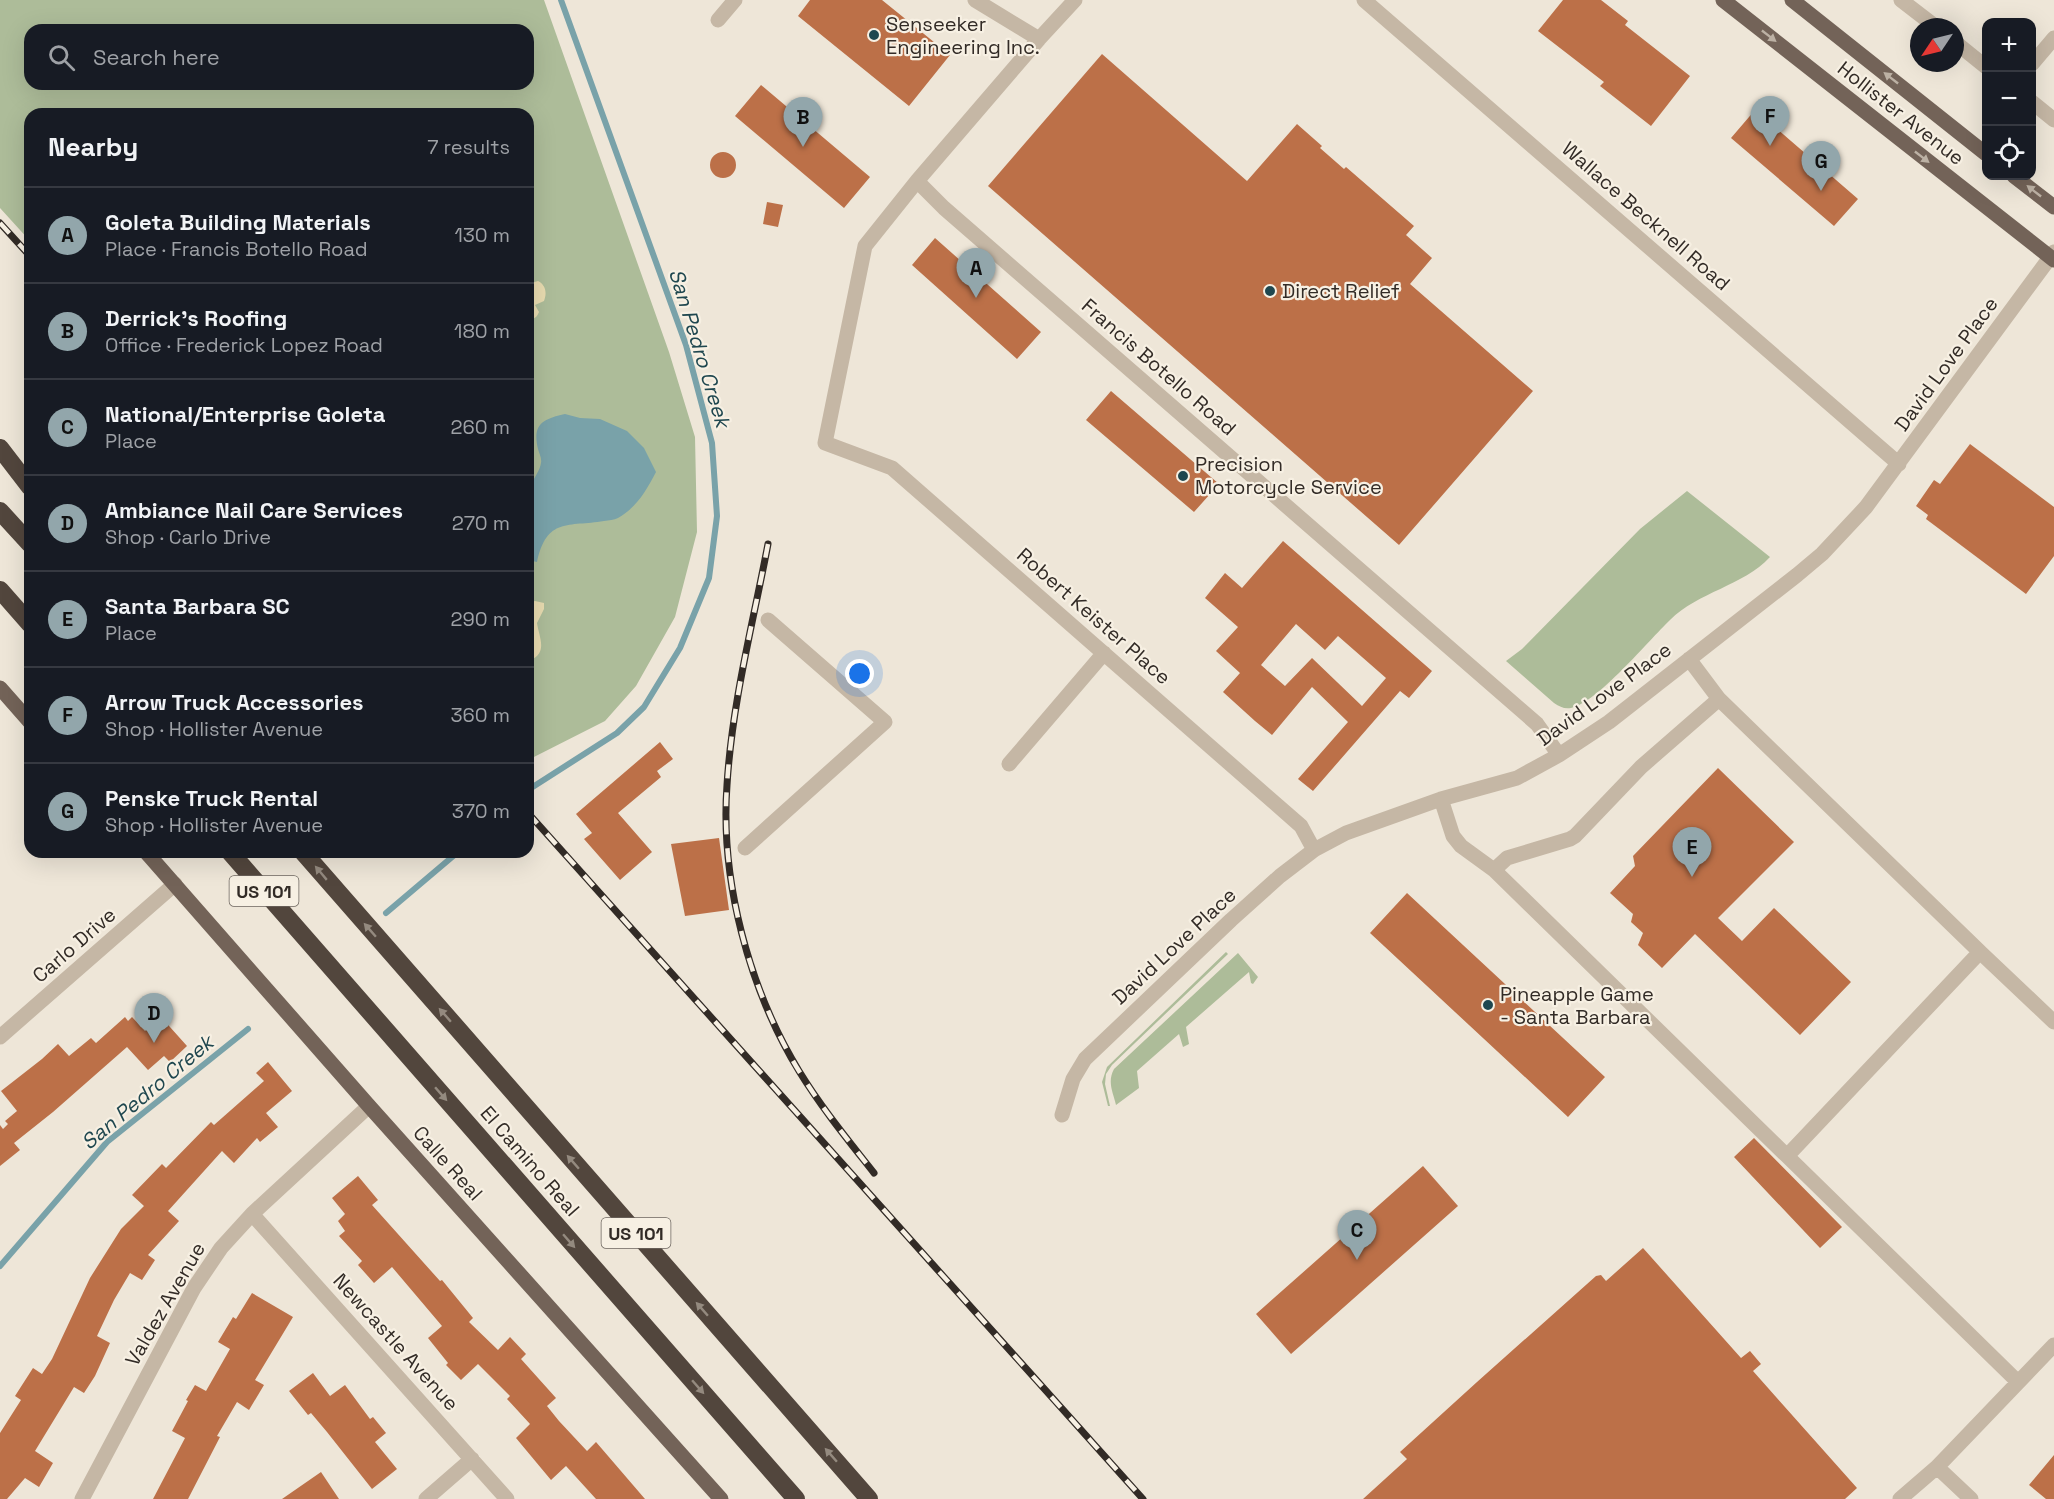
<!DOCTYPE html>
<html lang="en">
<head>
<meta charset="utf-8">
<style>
  body { margin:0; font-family:"Space Grotesk",sans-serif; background:#242831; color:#f1f3f6 }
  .controls { position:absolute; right:18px; top:18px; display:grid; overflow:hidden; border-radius:12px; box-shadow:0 6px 24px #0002 }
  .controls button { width:54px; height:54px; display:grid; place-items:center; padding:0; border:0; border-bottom:2px solid #363941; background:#171b24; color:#f1f3f6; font:30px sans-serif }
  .compass { position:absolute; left:1910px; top:18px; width:54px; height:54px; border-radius:50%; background:#171b24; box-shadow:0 6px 24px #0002; rotate:235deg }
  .you { position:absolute; left:860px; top:674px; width:21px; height:21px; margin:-15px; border:4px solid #fff; border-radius:50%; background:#1a73e8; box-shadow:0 0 0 9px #1a73e833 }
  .badge { display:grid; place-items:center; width:39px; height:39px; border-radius:50%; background:#92a6ab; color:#111; font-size:20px; font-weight:700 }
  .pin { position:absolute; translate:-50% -50px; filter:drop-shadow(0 2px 3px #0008) }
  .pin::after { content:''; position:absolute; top:32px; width:21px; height:18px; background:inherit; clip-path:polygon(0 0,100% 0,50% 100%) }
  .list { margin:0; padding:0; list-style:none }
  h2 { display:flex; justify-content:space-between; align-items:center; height:78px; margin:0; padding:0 24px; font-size:26px }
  h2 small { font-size:20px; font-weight:400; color:#9ea1a6 }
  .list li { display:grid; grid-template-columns:39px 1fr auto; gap:18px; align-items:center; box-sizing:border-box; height:96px; padding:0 24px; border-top:2px solid #363941 }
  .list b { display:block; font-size:22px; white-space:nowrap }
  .list p { margin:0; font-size:20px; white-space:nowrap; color:#9ea1a6 }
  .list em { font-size:20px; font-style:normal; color:#9ea1a6 }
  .icon { flex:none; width:33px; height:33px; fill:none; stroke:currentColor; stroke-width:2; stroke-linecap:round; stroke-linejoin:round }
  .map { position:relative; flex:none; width:2054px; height:1499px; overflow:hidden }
  .search { position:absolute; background:#171b24; box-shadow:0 6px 24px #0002; left:24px; top:24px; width:510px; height:66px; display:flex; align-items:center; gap:15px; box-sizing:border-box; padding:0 21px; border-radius:18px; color:#9ea1a6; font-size:22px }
  .panel { position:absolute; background:#171b24; box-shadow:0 6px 24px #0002; left:24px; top:108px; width:510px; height:750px; border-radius:18px }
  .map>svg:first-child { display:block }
  .green { fill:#adbc99; fill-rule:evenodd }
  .sand { fill:#e8dbb0 }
  .water { fill:#79a2a9 }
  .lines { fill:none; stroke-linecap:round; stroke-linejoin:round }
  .stream { stroke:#79a2a9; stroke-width:6 }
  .building { fill:#bc7048; fill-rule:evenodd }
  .minor { stroke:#c5b7a5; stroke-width:15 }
  .major { stroke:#736358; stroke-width:15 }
  .highway { stroke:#52463d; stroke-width:18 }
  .rail-casing { stroke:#322b26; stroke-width:7 }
  .rail { stroke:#f7f0e3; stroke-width:4.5; stroke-dasharray:14; stroke-linecap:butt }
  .oneway { fill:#bcb1a4 }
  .oneway2 { fill:#948a7f }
  .poi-dot { fill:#1f474f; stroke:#f7f0e3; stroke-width:2 }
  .labels { text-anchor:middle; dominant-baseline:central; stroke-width:4.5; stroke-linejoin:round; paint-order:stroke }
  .shield { fill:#f7f0e3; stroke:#6d665f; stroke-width:1.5 }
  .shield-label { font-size:18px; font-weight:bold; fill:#322b26 }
  .poi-label { font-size:20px; fill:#322b26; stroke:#f7f0e3; text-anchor:start }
  .street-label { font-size:20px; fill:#322b26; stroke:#f7f0e3 }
  .water-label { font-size:21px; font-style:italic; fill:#1f474f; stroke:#f7f0e3 }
</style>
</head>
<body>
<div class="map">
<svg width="2054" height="1499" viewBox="0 0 2054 1499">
  <rect width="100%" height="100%" fill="#eee6d8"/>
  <path class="green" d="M0,0h544l125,352 26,85 2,95 -22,85 -39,69 -31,35 -77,39v-646h-498v127l-30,-33zM30,30h498v54h-498z
    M1687,491l83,66c-27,29 -72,35 -100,63 -21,20 -73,83 -99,88 -7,1 -11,-1 -17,-5l-48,-42 16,-12 118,-120z
    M1226,952l2,2 -116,111 -6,9 -1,10 5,22h-2l-6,-24 5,-15z
    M1238,953l20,24 -5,7 -2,-1 -2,-11 -63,55 3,17 -6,3 -4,-13 -42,37 2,17 -23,17c-3,-13 -9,-23 -2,-36z"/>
  <path class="sand" d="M538,281c8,4 9,12 6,20l-9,4 4,7c-2,5 -5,8 -11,7v-35z
    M535,601l9,2v6l-7,14c2,14 11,29 -6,37l-3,-1v-56z"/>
  <path class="water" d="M565,414l15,4 20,1 27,12 17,17 12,24c-10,19 -19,35 -38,46 -4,2 -9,2 -14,3 -36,6 -57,-4 -67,41l-9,-2v-73l3,-2c3,-7 9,-15 10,-22 1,-5 -2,-10 -3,-14 -6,-25 5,-30 27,-35z"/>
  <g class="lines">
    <path class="stream" d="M528,790l89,-57 27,-26 36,-59 29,-70 8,-62 -5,-73 -26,-98 -125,-345
      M386,913l72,-61
      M0,1266l107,-124 141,-113"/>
  </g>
  <path class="building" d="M810,0h72l68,55 -41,51 -111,-90z
    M1563,0h38l27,21 -3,4 65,51 -39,50 -51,-40 4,-4 -66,-51z
    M1102,54l145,127 50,-57 25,22 -2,2 24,21 2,-2 68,59 -8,9 26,23 -22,26 123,107 -134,154 -411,-359z
    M761,85l109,92 -26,31 -109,-92z
    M1755,110l103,89 -24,27 -103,-88z
    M710 165a13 13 0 1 1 26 0a13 13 0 1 1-26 0Z
    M767,202l16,3 -5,22 -15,-3z
    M935,238l106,94 -24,27 -105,-94z
    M1111,391l108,93 -25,28 -108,-92z
    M1970,444l84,63v49l-28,38 -100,-75 2,-4 -12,-9 18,-26 6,4z
    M1283,541l149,130 -23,27 -9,-7 -87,100 -15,-12 50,-57 -36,-35 -40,48 -17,-14 -32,-29 17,-19 -24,-22 22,-24 -33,-29 20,-25 17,15zM1296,624l29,26 13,-14 48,42 -24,28 -50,-48 -27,28 -24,-21z
    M660,742l13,17 -16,12 4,6 -43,36 34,39 -32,28 -36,-41 8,-6 -16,-19z
    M1718,768l76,74 -76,76 24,23 32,-33 77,74 -51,53 -105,-101 -33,34 -24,-23 5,-12 -12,-11 2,-8 -23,-21 25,-27 -2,-10z
    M719,838l10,72 -44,6 -14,-72z
    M1407,893l198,184 -37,40 -198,-184z
    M125,1017l3,4 4,-4 13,14 16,-14 26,29 -17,16 -6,-6 -16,14 -21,-23 -74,65 -39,31 6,7 -20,16v-41l3,4 5,-5 -3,-3 12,-10 -16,-20 41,-32 16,-15 11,12 22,-18 5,5z
    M268,1062l24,29 -26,22 12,14 -18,15 -3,-4 -23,25 -12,-12 -54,60 11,10 -31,34 7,5 -13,20 -12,-7 -16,27 -17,36 13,7 -15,33 -11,17 -10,-6 -39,64 18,12 -14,24 -14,-9 -18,21h-7v-66l21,-33 -6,-4 18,-28 9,6 10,-15 38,-81 31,-49 23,-23 -12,-11 30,-31 4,4 45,-46 3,3 50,-44 -8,-8z
    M1754,1138l88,89 -22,21 -86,-91z
    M1423,1166l35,40 -167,148 -35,-40z
    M358,1176l20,24 -6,5 68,76 2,-1 31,38 -4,4 29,28 12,-13 16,17 -5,5 35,39 -9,8 12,15 28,30 9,-9 49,57h-49l-30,-33 -15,14 -35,-42 14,-14 -23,-25 3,-3 -32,-32 -17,16 -15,-15 2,-2 -20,-25 14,-12 -50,-59 -18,16 -16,-18 4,-4 -23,-25 6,-5 -7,-10 7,-7 -13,-16z
    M1643,1248l98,110 9,-7 11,13 -8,7 104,117 -12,11h-482l44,-40 -7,-7 77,-70 119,-106 5,-1 5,6z
    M252,1293l41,24 -38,63 9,5 -15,25 -12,-8 -20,34 3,1 -32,62h-35l32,-61 -13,-7 16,-30 -2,-1 9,-15 11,6 24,-42 -12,-7 15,-25 3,2z
    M313,1373l17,23 15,-11 25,34 3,-2 13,16 -11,9 22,27 -25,20 -45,-57 -16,-19 -3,2 -19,-24z
    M2054,1455v44h-8l-17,-14z
    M321,1472l18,27h-57z"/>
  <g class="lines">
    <path class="minor" d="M975,0l64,39
      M1075,0l-36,39 -122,142 -52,65 -40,197 67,25 409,358 13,24
      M1364,0l535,464
      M1901,0l35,27
      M718,20l17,-20
      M1955,42l31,25
      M2032,64l22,-26
      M2032,102l22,18
      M917,181l27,27 593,516 22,31
      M1009,764l95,-111
      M1441,799l12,37 8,10 33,24 293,286 193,-204 -261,-253 -30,-40
      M745,848l140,-126 -117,-102
      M1494,870l13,-12 63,-19 5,-3 66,-69 78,-68
      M1980,952l74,70
      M0,1037l175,-153
      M1062,1115l11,-36 12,-20 146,-139 49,-44 34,-26 32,-17 95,-34 76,-21 42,-23 50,-33 188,-147 25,-21 44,-47 188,-255
      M1787,1156l231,226
      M252,1214l255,285
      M1937,1467l34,32
      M82,1499l112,-211 27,-40 31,-34 117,-108
      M426,1499l46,-40
      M1900,1499l37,-32 117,-122"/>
    <path class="major" d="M1723,0l331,260
      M1792,0l194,154
      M2014,176l40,31
      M0,688l30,34
      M146,852l223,254 352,393"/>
    <path class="highway" d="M0,448l30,39
      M0,511l30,33
      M0,590l30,34
      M230,852l566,647
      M303,852l566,647"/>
    <defs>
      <path id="rail" d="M0,223l30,33
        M768,544c-15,79 -36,159 -41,241 -7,95 22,204 72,286 22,36 49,69 75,102
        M528,813l615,686"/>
    </defs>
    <use href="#rail" class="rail-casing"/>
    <use href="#rail" class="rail"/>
  </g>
  <defs><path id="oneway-solid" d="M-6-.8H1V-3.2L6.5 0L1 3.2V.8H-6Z" transform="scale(1.5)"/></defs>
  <g class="oneway">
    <use href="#oneway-solid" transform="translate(1769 36) rotate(38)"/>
    <use href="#oneway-solid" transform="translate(1891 78) rotate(-142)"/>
    <use href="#oneway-solid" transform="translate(1922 157) rotate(38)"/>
    <use href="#oneway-solid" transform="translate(2034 191) rotate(-142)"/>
  </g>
  <g class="oneway2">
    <use href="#oneway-solid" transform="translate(321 873) rotate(-130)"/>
    <use href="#oneway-solid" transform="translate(370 930) rotate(-131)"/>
    <use href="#oneway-solid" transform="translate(445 1015) rotate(-131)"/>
    <use href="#oneway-solid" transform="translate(441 1094) rotate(49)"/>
    <use href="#oneway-solid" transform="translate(573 1162) rotate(-131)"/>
    <use href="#oneway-solid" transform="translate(569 1241) rotate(49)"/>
    <use href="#oneway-solid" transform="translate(702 1309) rotate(-131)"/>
    <use href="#oneway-solid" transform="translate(698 1387) rotate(49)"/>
    <use href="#oneway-solid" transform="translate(831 1455) rotate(-131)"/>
  </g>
  <g class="poi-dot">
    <circle cx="874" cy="35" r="6"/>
    <circle cx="1270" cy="291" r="6"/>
    <circle cx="1183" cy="476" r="6"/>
    <circle cx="1488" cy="1005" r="6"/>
  </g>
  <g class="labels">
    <g class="shield">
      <rect x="229.5" y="876" width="69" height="30" rx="4.5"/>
      <rect x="601.5" y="1218" width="69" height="30" rx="4.5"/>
    </g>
    <g class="shield-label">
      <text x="264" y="891">US 101</text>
      <text x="636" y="1233">US 101</text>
    </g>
    <g class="poi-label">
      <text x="886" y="24">Senseeker<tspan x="886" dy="23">Engineering Inc.</tspan></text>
      <text x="1282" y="291">Direct Relief</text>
      <text x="1195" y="464">Precision<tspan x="1195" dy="23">Motorcycle Service</tspan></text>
      <text x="1500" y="994">Pineapple Game<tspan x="1500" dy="23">- Santa Barbara</tspan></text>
    </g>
    <g class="street-label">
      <text transform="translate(1901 113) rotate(38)">Hollister Avenue</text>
      <text transform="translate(1646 216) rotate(41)">Wallace Becknell Road</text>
      <text transform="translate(1946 364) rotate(-54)">David Love Place</text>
      <text transform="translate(1159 367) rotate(41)">Francis Botello Road</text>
      <text transform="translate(1094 616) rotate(41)">Robert Keister Place</text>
      <text transform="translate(1604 694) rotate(-36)">David Love Place</text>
      <text transform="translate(74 945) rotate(-41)">Carlo Drive</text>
      <text transform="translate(1174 946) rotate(-43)">David Love Place</text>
      <text transform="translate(530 1161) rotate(49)">El Camino Real</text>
      <text transform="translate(448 1163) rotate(48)">Calle Real</text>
      <text transform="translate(165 1304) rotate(-60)">Valdez Avenue</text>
      <text transform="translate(396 1342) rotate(48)">Newcastle Avenue</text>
    </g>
    <g class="water-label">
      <text transform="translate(700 348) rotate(73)">San Pedro Creek</text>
      <text transform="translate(147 1092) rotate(-40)">San Pedro Creek</text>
    </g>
  </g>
</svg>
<div class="controls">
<button>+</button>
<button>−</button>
<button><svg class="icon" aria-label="locate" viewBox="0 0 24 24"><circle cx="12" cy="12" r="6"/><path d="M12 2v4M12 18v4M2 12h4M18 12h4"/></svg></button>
</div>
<svg class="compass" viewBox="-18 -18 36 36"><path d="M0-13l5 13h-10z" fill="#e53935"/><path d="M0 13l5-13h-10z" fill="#9ea1a6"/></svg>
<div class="you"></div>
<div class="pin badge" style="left:976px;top:298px">A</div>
<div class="pin badge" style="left:803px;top:147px">B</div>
<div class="pin badge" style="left:1357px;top:1260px">C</div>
<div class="pin badge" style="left:154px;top:1043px">D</div>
<div class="pin badge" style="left:1692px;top:877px">E</div>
<div class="pin badge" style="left:1770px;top:146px">F</div>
<div class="pin badge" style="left:1821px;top:191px">G</div>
<div class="search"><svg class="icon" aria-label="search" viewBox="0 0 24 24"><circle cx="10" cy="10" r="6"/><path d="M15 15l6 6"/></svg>Search here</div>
<section class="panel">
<h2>Nearby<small>7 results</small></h2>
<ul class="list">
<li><span class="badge">A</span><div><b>Goleta Building Materials</b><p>Place · Francis Botello Road</p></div><em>130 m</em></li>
<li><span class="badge">B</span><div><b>Derrick's Roofing</b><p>Office · Frederick Lopez Road</p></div><em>180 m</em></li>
<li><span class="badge">C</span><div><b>National/Enterprise Goleta</b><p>Place</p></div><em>260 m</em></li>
<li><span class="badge">D</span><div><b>Ambiance Nail Care Services</b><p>Shop · Carlo Drive</p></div><em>270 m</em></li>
<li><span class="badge">E</span><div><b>Santa Barbara SC</b><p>Place</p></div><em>290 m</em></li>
<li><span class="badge">F</span><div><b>Arrow Truck Accessories</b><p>Shop · Hollister Avenue</p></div><em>360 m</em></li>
<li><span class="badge">G</span><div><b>Penske Truck Rental</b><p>Shop · Hollister Avenue</p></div><em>370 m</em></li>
</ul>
</section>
</div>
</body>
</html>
